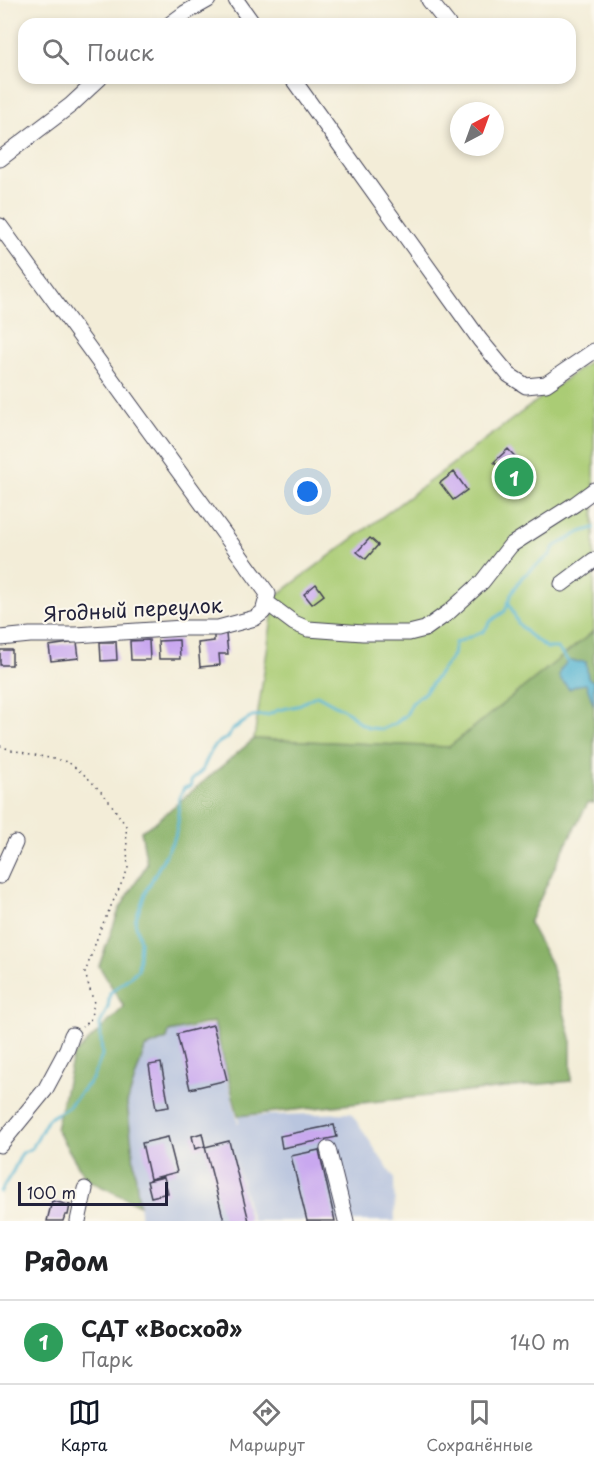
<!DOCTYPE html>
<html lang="ru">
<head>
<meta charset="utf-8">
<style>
  body { margin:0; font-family:"Playpen Sans",sans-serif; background:#f2f2f2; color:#202124 }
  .compass { position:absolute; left:450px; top:102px; width:54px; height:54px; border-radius:50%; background:#fff; box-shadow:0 3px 9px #0003; rotate:41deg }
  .scale { position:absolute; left:18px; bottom:15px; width:150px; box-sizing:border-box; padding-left:6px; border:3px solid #22223b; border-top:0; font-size:16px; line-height:21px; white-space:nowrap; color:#22223b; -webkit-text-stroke:4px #fbf7ec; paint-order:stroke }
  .you { position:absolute; left:308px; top:492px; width:21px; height:21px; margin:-15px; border:4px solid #fff; border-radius:50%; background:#1a73e8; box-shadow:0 0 0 9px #1a73e833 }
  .badge { display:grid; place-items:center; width:39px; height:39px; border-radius:50%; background:#111827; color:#fff; font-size:20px; font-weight:700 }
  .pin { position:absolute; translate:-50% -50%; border:3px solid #fff; box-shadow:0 2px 6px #0006 }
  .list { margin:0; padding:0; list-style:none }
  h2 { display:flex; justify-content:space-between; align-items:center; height:78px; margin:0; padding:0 24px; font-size:26px }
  h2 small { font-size:20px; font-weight:400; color:#757577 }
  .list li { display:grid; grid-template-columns:39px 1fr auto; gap:18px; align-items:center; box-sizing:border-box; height:84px; padding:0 24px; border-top:2px solid #e0e0e0 }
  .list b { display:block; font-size:22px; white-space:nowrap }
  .list p { margin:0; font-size:20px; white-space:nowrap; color:#757577 }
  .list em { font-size:20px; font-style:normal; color:#757577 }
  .icon { flex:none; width:33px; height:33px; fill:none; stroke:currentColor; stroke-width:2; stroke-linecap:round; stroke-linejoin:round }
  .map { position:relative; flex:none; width:594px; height:1221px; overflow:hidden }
  .search { position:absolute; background:#fff; box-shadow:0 3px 9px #0003; left:18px; right:18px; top:18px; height:66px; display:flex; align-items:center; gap:15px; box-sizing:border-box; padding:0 21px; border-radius:18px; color:#757577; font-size:22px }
  .sheet { height:162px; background:#fff }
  nav { display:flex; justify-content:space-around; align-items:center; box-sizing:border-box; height:84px; border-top:2px solid #e0e0e0; background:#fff; font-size:16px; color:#757577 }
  nav a { display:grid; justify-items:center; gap:3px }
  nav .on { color:#111827 }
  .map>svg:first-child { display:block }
  .industrial { fill:#b9c5de }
  .green { fill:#aacc75; stroke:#667758; stroke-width:1.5 }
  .forest { fill:#87b066; stroke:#546950; stroke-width:1.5 }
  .water { fill:#52b3d0; stroke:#3a6a86; stroke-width:1.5 }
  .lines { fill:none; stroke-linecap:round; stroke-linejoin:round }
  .stream { stroke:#52b3d0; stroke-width:3 }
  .building { fill:#c9a8ef }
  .minor-casing { stroke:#414053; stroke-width:17 }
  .path { stroke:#414053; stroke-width:1.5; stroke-dasharray:1.5 4.5; stroke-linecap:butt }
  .minor { stroke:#fff; stroke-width:15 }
  .labels { text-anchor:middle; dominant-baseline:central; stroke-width:4.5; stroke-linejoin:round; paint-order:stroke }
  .street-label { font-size:20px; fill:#22223b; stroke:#fbf7ec }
</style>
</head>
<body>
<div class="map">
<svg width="594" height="1221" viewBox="0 0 594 1221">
  <rect width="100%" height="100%" fill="#fbf7ec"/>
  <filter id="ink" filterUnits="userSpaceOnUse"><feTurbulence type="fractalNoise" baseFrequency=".0167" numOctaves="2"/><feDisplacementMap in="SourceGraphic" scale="12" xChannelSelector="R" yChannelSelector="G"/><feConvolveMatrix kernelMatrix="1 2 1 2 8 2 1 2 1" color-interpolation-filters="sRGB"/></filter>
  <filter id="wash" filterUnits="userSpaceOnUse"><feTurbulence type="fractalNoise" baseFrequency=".008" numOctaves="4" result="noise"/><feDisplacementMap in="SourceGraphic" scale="24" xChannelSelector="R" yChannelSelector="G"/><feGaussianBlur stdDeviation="1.35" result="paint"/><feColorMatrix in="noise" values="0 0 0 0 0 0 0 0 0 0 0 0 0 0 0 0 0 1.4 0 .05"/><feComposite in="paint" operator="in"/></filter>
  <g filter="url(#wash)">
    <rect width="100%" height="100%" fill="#f3edd8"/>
    <path class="industrial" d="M214,1025l24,98h1l-1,-7 113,-3 43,65 1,43h-143l-18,-68 16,68h-109l-14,-118 18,-55 22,-9 2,-7z"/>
    <path class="green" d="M594,358v273l-145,116 -195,-8 21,-142z"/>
    <path class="forest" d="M594,631v172h-6l-28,53 -31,67 22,41 20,74v43l-333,35 -24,-94 -45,10 -2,7 -22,9 -18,55 12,102 -53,-26 -30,-50 17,-73 51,-49 -25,-41 20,-56 28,-46 -6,-33 12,-7 101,-85 195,8z"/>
    <path class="water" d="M568,661l18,1 2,16 6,4v24l-8,-22 -8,1 -9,4 -10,-12 1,-7z"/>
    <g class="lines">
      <path class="stream" d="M509,603l9,20 10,11 19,14h10l11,13
        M0,1192l13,-21 9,-18 10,-5 16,-29 20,-12 24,-28 10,-23 -2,-32 8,-17 2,-14 28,-23 2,-29 -5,-20 11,-30 29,-54 3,-14 1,-25 5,-10 7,-2v-6c4,-3 8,-6 11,-10 7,-13 9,-27 26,-32l4,-8 21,-14 15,-1 10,-5 19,-4 20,-11 33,18 8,9 11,6 14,1 13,-6 10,-8 6,-12 14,-12 27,-36 2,-12 29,-12 7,-10 14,-10 7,-18 10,-16 28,-22 4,-8 27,-15 13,-4"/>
    </g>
    <g id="blocks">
      <path class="building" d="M508,449l13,14 -14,13 -13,-14z
        M454,472l13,18 -14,10 -13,-17z
        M370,538l8,7 -12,14 -9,-7z
        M316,584l8,11 -12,9 -8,-10z
        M226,634l2,20h-9l1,11 -20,2 -2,-24 16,-2v-6z
        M149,640l1,20h-19l-1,-19z
        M179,640l1,19h-21l-1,-18z
        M77,642l2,16 -28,3 -2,-15z
        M100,642h16l1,18 -16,1z
        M0,650h12v15h-12z
        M213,1025l14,55 -37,9 -13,-55z
        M161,1063l8,44 -13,2 -7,-44z
        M334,1125l3,12 -55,11 -2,-12z
        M202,1133l3,13 -10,3 -3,-13z
        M168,1137l9,35 -27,7 -8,-36z
        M229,1141l20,80h-25l-19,-74z
        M319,1150l4,18 12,53h-28l-16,-65z
        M164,1177l4,16 -17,4 -4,-16z
        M52,1201l18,4 -2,10h-3l-2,6h-16z"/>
    </g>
  </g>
  <g filter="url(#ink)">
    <use href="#blocks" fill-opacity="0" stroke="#414053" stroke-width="1.5"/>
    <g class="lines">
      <defs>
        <path id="minor" d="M236,0l17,24
          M429,0l19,24
          M170,24l15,-11 23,-13
          M292,78l188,262 29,35 17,11 20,-2 48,-33
          M0,159l71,-54 29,-27
          M0,226l268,368 -5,18 -8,6 -37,10h-35l-107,7h-46l-30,3
          M562,584l32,-24
          M266,602l28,21 14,6 55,4h46l16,-4 24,-17 33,-30 29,-37 64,-41 19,-14
          M0,876l15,-33
          M0,1145l45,-55 22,-41 5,-14
          M328,1149l18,72
          M78,1221l7,-32"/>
      </defs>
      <use href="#minor" class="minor-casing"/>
      <path class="path" d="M0,746l11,4 57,12 19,15 20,21 19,28 2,43 -28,61 -15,43 9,30 -4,18 -8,6"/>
      <use href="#minor" class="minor"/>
    </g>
  </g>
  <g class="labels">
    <g class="street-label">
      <text transform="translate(133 609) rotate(-3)">Ягодный переулок</text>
    </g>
  </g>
</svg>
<svg class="compass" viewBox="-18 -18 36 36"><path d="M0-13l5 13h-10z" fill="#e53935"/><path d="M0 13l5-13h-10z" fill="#757577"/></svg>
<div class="scale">100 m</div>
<div class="you"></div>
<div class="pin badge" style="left:514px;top:477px;background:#2e9e5b">1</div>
<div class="search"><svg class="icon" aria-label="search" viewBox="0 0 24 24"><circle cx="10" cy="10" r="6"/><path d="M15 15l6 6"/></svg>Поиск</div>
</div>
<section class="sheet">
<h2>Рядом<small></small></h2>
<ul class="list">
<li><span class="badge" style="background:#2e9e5b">1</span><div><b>СДТ «Восход»</b><p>Парк</p></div><em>140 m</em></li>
</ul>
</section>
<nav>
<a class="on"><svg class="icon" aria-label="map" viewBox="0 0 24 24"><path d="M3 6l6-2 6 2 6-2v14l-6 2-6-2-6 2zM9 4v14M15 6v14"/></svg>Карта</a>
<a><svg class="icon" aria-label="directions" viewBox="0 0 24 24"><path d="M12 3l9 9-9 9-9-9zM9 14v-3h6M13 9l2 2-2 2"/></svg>Маршрут</a>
<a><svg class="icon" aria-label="saved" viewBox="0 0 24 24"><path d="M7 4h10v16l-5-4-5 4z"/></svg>Сохранённые</a>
</nav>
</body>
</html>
